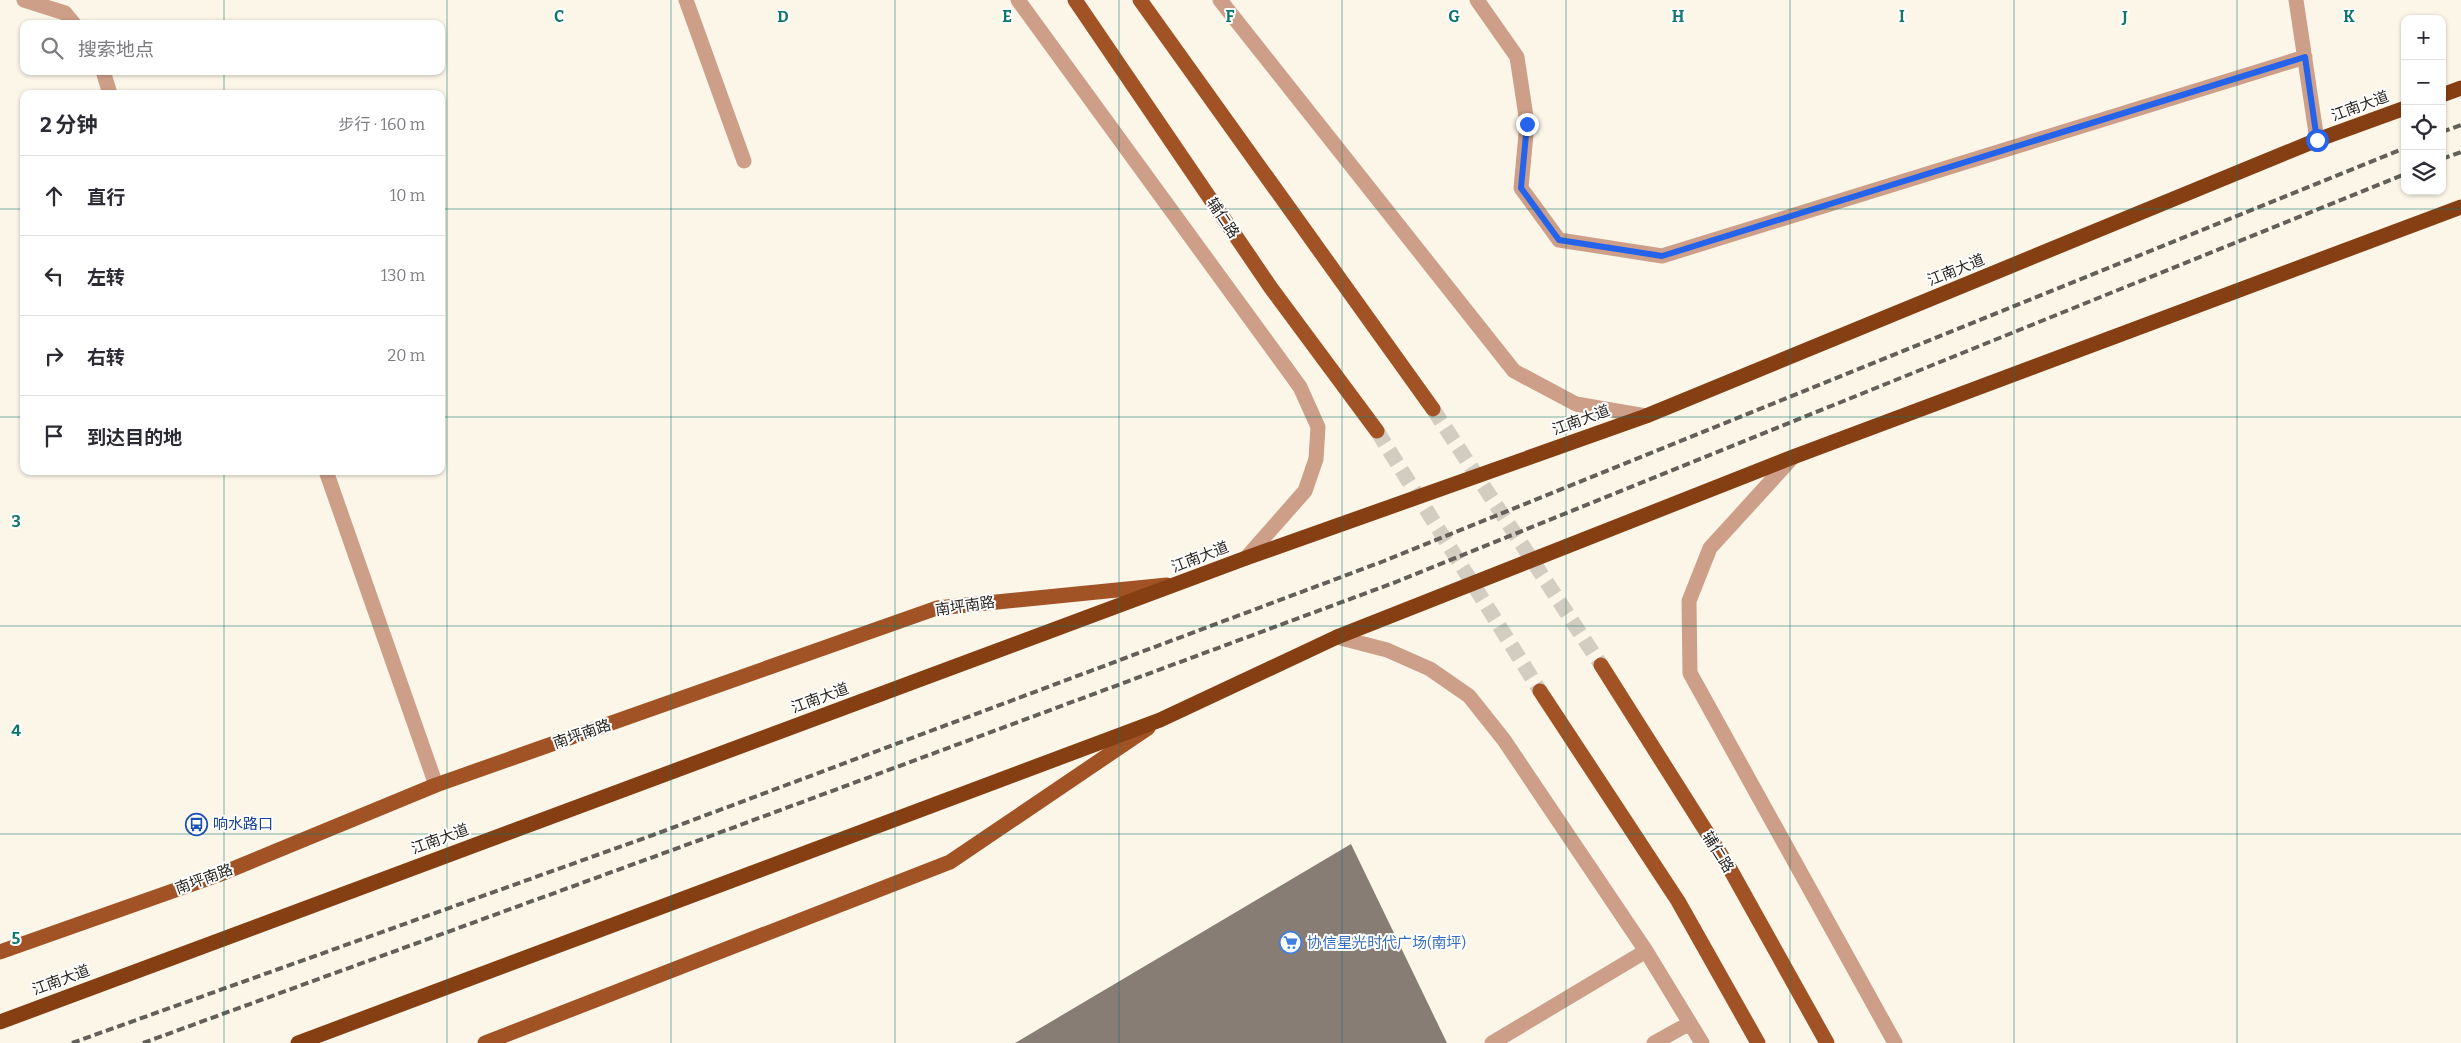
<!DOCTYPE html>
<html lang="zh">
<head>
<meta charset="utf-8">
<style>
  body { margin:0; font-family:Bitter,"Noto Sans SC",serif; background:#f2f2f3; color:#2b2b33 }
  .controls { position:absolute; right:15px; top:15px; display:grid; overflow:hidden; border-radius:10px; box-shadow:0 1px 4px #0004 }
  .controls button { width:45px; height:45px; display:grid; place-items:center; padding:0; border:0; border-bottom:1px solid #e1e1e2; background:#fff; color:#2b2b33; font:25px sans-serif }
  .stop { position:absolute; width:15px; height:15px; margin:-11px; border:4px solid #2563eb; border-radius:50%; background:#fff }
  .stop.end { background:#2563eb; border-color:#fff; box-shadow:0 1px 5px #0008 }
  .list { margin:0; padding:0; list-style:none }
  h2 { display:flex; justify-content:space-between; align-items:center; height:65px; margin:0; padding:0 20px; font-size:21px }
  h2 small { font-size:16px; font-weight:400; color:#7c7c81 }
  .list li { display:grid; grid-template-columns:32px 1fr auto; gap:15px; align-items:center; box-sizing:border-box; height:80px; padding:0 20px; border-top:1px solid #e1e1e2 }
  .list b { display:block; font-size:19px; white-space:nowrap }
  .list em { font-size:16px; font-style:normal; color:#7c7c81 }
  .icon { flex:none; width:28px; height:28px; fill:none; stroke:currentColor; stroke-width:2; stroke-linecap:round; stroke-linejoin:round }
  .map { position:relative; flex:none; width:2461px; height:1043px; overflow:hidden }
  .search { position:absolute; background:#fff; box-shadow:0 1px 4px #0004; left:20px; top:20px; width:425px; height:55px; display:flex; align-items:center; gap:12px; box-sizing:border-box; padding:0 18px; border-radius:10px; color:#7c7c81; font-size:19px }
  .panel { position:absolute; background:#fff; box-shadow:0 1px 4px #0004; left:20px; top:90px; width:425px; height:385px; border-radius:10px }
  .map>svg:first-child { display:block }
  .building { fill:#887d75 }
  .lines { fill:none; stroke-linecap:round; stroke-linejoin:round }
  .major-tunnel { stroke:#d2ccc1; stroke-width:15; stroke-dasharray:15 8; stroke-linecap:butt }
  .minor { stroke:#cd9f89; stroke-width:15 }
  .major { stroke:#a25326; stroke-width:15 }
  .highway { stroke:#863f12; stroke-width:15 }
  .rail { stroke:#635f59; stroke-width:4; stroke-dasharray:8 4; stroke-linecap:butt }
  .route { stroke:#2563eb; stroke-width:6 }
  .grid { fill:none; stroke:#0f766e; stroke-width:1; stroke-opacity:0.55 }
  .labels { text-anchor:middle; dominant-baseline:central; stroke-width:4; stroke-linejoin:round; paint-order:stroke }
  .street-label { font-size:15px; fill:#282521; stroke:#fff }
  .transit-label { font-size:15px; fill:#164399; stroke:#fff; text-anchor:start }
  .shop-label { font-size:15px; fill:#366cbe; stroke:#fff; text-anchor:start }
  .grid-label { font-size:16px; text-anchor:middle; font-weight:bold; fill:#0f766e; stroke:#fff; stroke-width:4; stroke-linejoin:round; paint-order:stroke }
</style>
</head>
<body>
<div class="map">
<svg width="2461" height="1043" viewBox="0 0 2461 1043">
  <rect width="100%" height="100%" fill="#fcf6e9"/>
  <path class="building" d="M1351,844l96,199h-432z"/>
  <g class="lines">
    <path class="major-tunnel" d="M1433,409l168,256
      M1377,431l163,260"/>
    <path class="minor" d="M24,0l41,13 9,11
      M686,0l58,161
      M1018,0l282,387 18,40 -2,32 -11,32 -59,67
      M1220,0l294,371 62,33 70,12
      M1477,0l40,57 10,66 -6,65 38,52 103,16 643,-199
      M2296,0l21,140
      M103,71l7,23
      M1793,457l-83,91 -21,53 1,72 205,370
      M326,471l110,314
      M1337,637l50,13 43,19 39,27 35,44 142,211 56,92
      M1492,1043l154,-92
      M1654,1043l36,-20"/>
    <path class="major" d="M1075,0l196,288 106,143
      M1140,0l293,409
      M1601,665l129,204 97,174
      M1540,691l138,210 80,142
      M0,952l218,-77 218,-90 501,-177 230,-23
      M485,1043l465,-181 198,-134"/>
    <path class="highway" d="M2442,95l19,-7
      M0,1022l1246,-464 400,-142 671,-276 88,-32
      M298,1043l862,-323 177,-83 456,-180 668,-250"/>
    <path class="rail" d="M2442,132l19,-7
      M2442,159l19,-7
      M72,1043l581,-208 731,-274 1021,-413
      M143,1043l554,-202 699,-259 1009,-408"/>
  </g>
  <g class="lines">
    <path class="route" d="M1527,124l-6,64 38,52 103,16 643,-199 12,83"/>
  </g>
  <path class="grid" d="M224,0v24M447,0v1043M671,0v1043M895,0v1043M1119,0v1043M1342,0v1043M1566,0v1043M1790,0v1043M2014,0v1043M2237,0v1043M224,71v23M0,209h24M441,209h2020M0,417h24M441,417h2020M224,471v572M0,626h2461M0,834h2461"/>
  <defs>
    <symbol id="bus-ring" viewBox="-11 -11 22 22"><circle r="9.5" fill="#fff" stroke="#1a4fb4" stroke-width="1.5"/><path d="M-5-6H5V4H4V6H2V4H-2V6H-4V4H-5ZM-3.5-4V0h7V-4ZM-3.5 1.2v1.5H-2V1.2ZM2 1.2v1.5H3.5V1.2Z" fill="#1a4fb4"/></symbol>
    <symbol id="supermarket-ring" viewBox="-11 -11 22 22"><circle r="9.5" fill="#fff" stroke="#3f7fe0" stroke-width="1.5"/><path d="M-6-5.5h2.5l.6 2H6L4.5 2H-2.5L-4.4-4H-6ZM-1.5 3.2a1.3 1.3 0 1 0 .1 0ZM3 3.2a1.3 1.3 0 1 0 .1 0Z" fill="#3f7fe0"/></symbol>
  </defs>
  <g fill-rule="evenodd">
    <use href="#bus-ring" x="184" y="812" width="25" height="25"/>
    <use href="#supermarket-ring" x="1278" y="930" width="25" height="25"/>
  </g>
  <g class="labels">
    <g class="street-label">
      <text transform="translate(2360 106) rotate(-20)">江南大道</text>
      <text transform="translate(1223 218) rotate(56)">辅仁路</text>
      <text transform="translate(1956 270) rotate(-22)">江南大道</text>
      <text transform="translate(1581 420) rotate(-20)">江南大道</text>
      <text transform="translate(1200 557) rotate(-21)">江南大道</text>
      <text transform="translate(965 606) rotate(-8)">南坪南路</text>
      <text transform="translate(820 698) rotate(-20)">江南大道</text>
      <text transform="translate(582 734) rotate(-19)">南坪南路</text>
      <text transform="translate(440 839) rotate(-20)">江南大道</text>
      <text transform="translate(1718 852) rotate(58)">辅仁路</text>
      <text transform="translate(204 879) rotate(-20)">南坪南路</text>
      <text transform="translate(61 980) rotate(-20)">江南大道</text>
    </g>
    <g class="transit-label">
      <text x="213" y="824">响水路口</text>
    </g>
    <g class="shop-label">
      <text x="1307" y="943">协信星光时代广场(南坪)</text>
    </g>
  </g>
  <g class="grid-label">
    <text x="559" y="22">C</text>
    <text x="783" y="22">D</text>
    <text x="1007" y="22">E</text>
    <text x="1230" y="22">F</text>
    <text x="1454" y="22">G</text>
    <text x="1678" y="22">H</text>
    <text x="1902" y="22">I</text>
    <text x="2125" y="22">J</text>
    <text x="2349" y="22">K</text>
    <text x="16" y="527">3</text>
    <text x="16" y="736">4</text>
    <text x="16" y="944">5</text>
  </g>
</svg>
<div class="controls">
<button>+</button>
<button>−</button>
<button><svg class="icon" aria-label="locate" viewBox="0 0 24 24"><circle cx="12" cy="12" r="6"/><path d="M12 2v4M12 18v4M2 12h4M18 12h4"/></svg></button>
<button><svg class="icon" aria-label="layers" viewBox="0 0 24 24"><path d="M12 4l9 5-9 5-9-5zM3 14l9 5 9-5"/></svg></button>
</div>
<div class="stop" style="left:2317px;top:140px"></div>
<div class="stop end" style="left:1527px;top:124px"></div>
<div class="search"><svg class="icon" aria-label="search" viewBox="0 0 24 24"><circle cx="10" cy="10" r="6"/><path d="M15 15l6 6"/></svg>搜索地点</div>
<section class="panel">
<h2>2 分钟<small>步行 · 160 m</small></h2>
<ul class="list">
<li><svg class="icon" aria-label="ahead" viewBox="0 0 24 24"><path d="M12 20V5M6 11l6-6 6 6"/></svg><div><b>直行</b></div><em>10 m</em></li>
<li><svg class="icon" aria-label="left" viewBox="0 0 24 24"><path d="M17 20v-9H6M10 6l-5 5 5 5"/></svg><div><b>左转</b></div><em>130 m</em></li>
<li><svg class="icon" aria-label="right" viewBox="0 0 24 24"><path d="M7 20v-9h11M14 6l5 5-5 5"/></svg><div><b>右转</b></div><em>20 m</em></li>
<li><svg class="icon" aria-label="arrive" viewBox="0 0 24 24"><path d="M6 21V4h12l-3 4 3 4H6"/></svg><div><b>到达目的地</b></div></li>
</ul>
</section>
</div>
</body>
</html>
